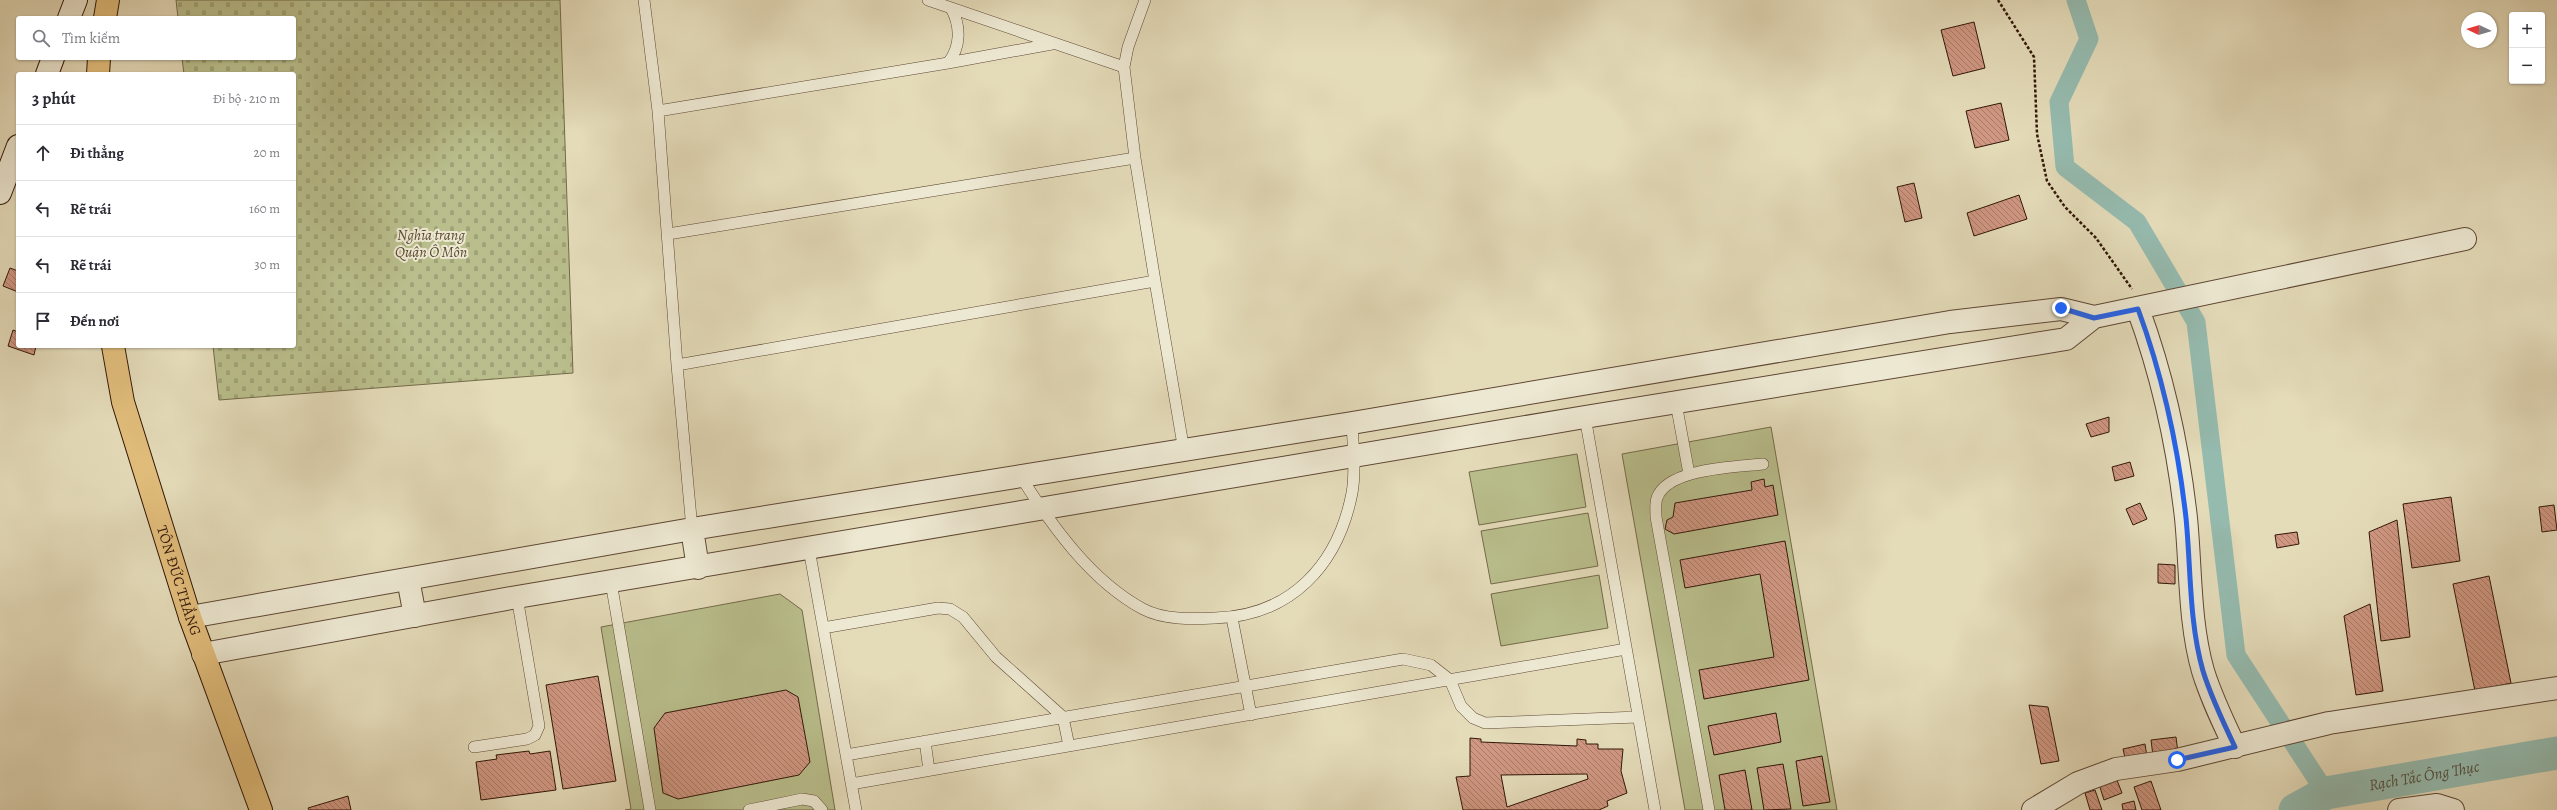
<!DOCTYPE html>
<html lang="vi">
<head>
<meta charset="utf-8">
<style>
  body { margin:0; font-family:Alegreya,serif; background:#f7f7f7; color:#2b2b33 }
  .controls { position:absolute; right:12px; top:12px; display:grid; overflow:hidden; border-radius:4px; box-shadow:0 1px 3px #0004 }
  .controls button { width:36px; height:36px; display:grid; place-items:center; padding:0; border:0; border-bottom:1px solid #e1e1e2; background:#fff; color:#2b2b33; font:20px sans-serif }
  .compass { position:absolute; left:2461px; top:12px; width:36px; height:36px; border-radius:50%; background:#fff; box-shadow:0 1px 3px #0004; rotate:274deg }
  .stop { position:absolute; width:12px; height:12px; margin:-9px; border:3px solid #2563eb; border-radius:50%; background:#fff }
  .stop.end { background:#2563eb; border-color:#fff; box-shadow:0 1px 4px #0008 }
  .list { margin:0; padding:0; list-style:none }
  h2 { display:flex; justify-content:space-between; align-items:center; height:52px; margin:0; padding:0 16px; font-size:17px }
  h2 small { font-size:13px; font-weight:400; color:#7c7c81 }
  .list li { display:grid; grid-template-columns:26px 1fr auto; gap:12px; align-items:center; box-sizing:border-box; height:56px; padding:0 16px; border-top:1px solid #e1e1e2 }
  .list b { display:block; font-size:15px; white-space:nowrap }
  .list em { font-size:13px; font-style:normal; color:#7c7c81 }
  .icon { flex:none; width:22px; height:22px; fill:none; stroke:currentColor; stroke-width:2; stroke-linecap:round; stroke-linejoin:round }
  .map { position:relative; flex:none; width:2557px; height:810px; overflow:hidden }
  .search { position:absolute; background:#fff; box-shadow:0 1px 3px #0004; left:16px; top:16px; width:280px; height:44px; display:flex; align-items:center; gap:10px; box-sizing:border-box; padding:0 14px; border-radius:4px; color:#7c7c81; font-size:15px }
  .panel { position:absolute; background:#fff; box-shadow:0 1px 3px #0004; left:16px; top:72px; width:280px; height:276px; border-radius:4px }
  .map>svg:first-child { display:block }
  .cemetery { fill:url(#cemetery-stones); stroke:#756a4a }
  .park { fill:#b9be8c; stroke:#756a4a }
  .lines { fill:none; stroke-linecap:round; stroke-linejoin:round }
  .canal { stroke:#95bbaf; stroke-width:19 }
  .river { stroke:#95bbaf; stroke-width:33 }
  .building { fill:url(#building-back-hatch); stroke:#311607; fill-rule:evenodd }
  .lane-casing { stroke:#5e4734; stroke-width:12 }
  .street-casing { stroke:#5e4734; stroke-width:24 }
  .secondary-casing { stroke:#311607; stroke-width:24 }
  .highway-casing { stroke:#311607; stroke-width:24 }
  .path { stroke:#311607; stroke-width:2.5; stroke-dasharray:3 2; stroke-linecap:butt }
  .lane { stroke:#ede8d2; stroke-width:11 }
  .street { stroke:#ede8d2; stroke-width:22 }
  .secondary { stroke:#ede8d2; stroke-width:22 }
  .highway { stroke:#e2be7c; stroke-width:22 }
  .route { stroke:#2563eb; stroke-width:5 }
  .labels { text-anchor:middle; dominant-baseline:central; stroke-width:4; stroke-linejoin:round; paint-order:stroke }
  .park-label { font-size:15px; font-style:italic; fill:#5a482f; stroke:#ede8d2 }
  .street-label { font-size:15px; fill:#311607; stroke:#ede8d2 }
  .water-label { font-size:16px; font-style:italic; fill:#545042; stroke:#ede8d2 }
</style>
</head>
<body>
<div class="map">
<svg width="2557" height="810" viewBox="0 0 2557 810">
  <defs>
    <pattern id="cemetery-stones" width="16" height="16" patternUnits="userSpaceOnUse"><rect width="16" height="16" fill="#b9be8c"/><path d="M2 7V4a2 2 0 0 1 4 0v3zM10 15v-3a2 2 0 0 1 4 0v3z" fill="#a0a377"/></pattern>
    <pattern id="building-back-hatch" width="6" height="6" patternUnits="userSpaceOnUse"><rect width="6" height="6" fill="#d09782"/><path d="M-1 5l2 2M0 0l6 6M5-1l2 2" fill="none" stroke="#a97a68"/></pattern>
  </defs>
  <rect width="100%" height="100%" fill="#e4dbb9"/>
  <filter id="stains"><feTurbulence type="fractalNoise" baseFrequency=".005" numOctaves="4"/><feColorMatrix values="0 0 0 0 .2 0 0 0 0 .09 0 0 0 0 .02 0 0 0 .5 -.17"/></filter>
  <radialGradient id="worn" r=".72"><stop offset=".6" stop-color="#630" stop-opacity="0"/><stop offset="1" stop-color="#630" stop-opacity=".3"/></radialGradient>
  <path class="cemetery" d="M176,0h384l13,373 -354,27 -6,-54h81v-272h-110l-2,-16h112v-40h-116z"/>
  <path class="park" d="M1771,427l66,383h-152l-63,-356z
    M1577,454l9,53 -107,18 -10,-53z
    M1588,513l10,53 -107,18 -10,-53z
    M1599,575l9,53 -107,18 -10,-52z
    M780,594l22,16 33,200h-210l6,-1 -30,-182z"/>
  <g class="lines">
    <path class="canal" d="M2076,0l13,39 -30,63 6,65 72,55 59,100 40,333 90,138"/>
    <path class="river" id="s1" d="M2295,810l31,-17 231,-40"/>
  </g>
  <path class="building" d="M1974,22l11,46 -32,8 -12,-46z
    M2001,103l8,37 -34,8 -9,-37z
    M1914,183l8,35 -17,4 -8,-35z
    M2019,195l8,24 -53,17 -7,-23z
    M10,268l8,3v21l-15,-6z
    M13,330l5,2v14h18l-2,9 -26,-9z
    M2109,417v15l-18,5 -5,-13z
    M2130,462l4,14 -19,5 -3,-14z
    M1764,479l1,8 8,-2 5,30 -104,19 -9,-5 2,-9 6,-3 2,-14 77,-13 -1,-8z
    M2451,497l9,64 -48,7 -9,-64z
    M2140,503l7,16 -14,6 -7,-16z
    M2554,505l3,25 -15,2 -3,-25z
    M2397,520l13,117 -29,4 -12,-109z
    M2297,532l2,12 -22,4 -2,-13z
    M1785,541l24,139 -105,19 -5,-29 75,-13 -14,-83 -75,14 -5,-28z
    M2158,564l17,1v19l-17,-1z
    M2489,576l22,107 -36,8 -22,-107z
    M2370,604l13,87 -27,4 -12,-79z
    M598,676l18,105 -53,8 -17,-104z
    M786,690l12,7 12,65 -11,13 -121,24 -15,-6 -9,-65 11,-15z
    M2029,705l19,2 11,54 -18,3z
    M1776,713l5,29 -67,13 -6,-29z
    M2176,737l2,16 -25,3 -2,-16z
    M1470,738l11,1v3l96,4v-7l9,1v4h12v5h25l-2,22 6,22 -20,8 1,5 -9,4h-136l-7,-33 14,-1zM1587,774l1,5 -81,28 -6,-32z
    M2145,744l2,13 -21,5 -3,-13z
    M529,751l1,3 20,-3 6,39 -75,10 -5,-38 21,-3 -1,-4z
    M1822,756l8,46 -27,4 -7,-45z
    M1783,764l8,45 -27,1 -7,-42z
    M1745,770l7,40h-27l-6,-35z
    M2115,775l7,18 -18,7 -6,-19z
    M2151,781l10,29h-19l-8,-23z
    M2095,790l7,20h-12l-5,-17z
    M348,796l3,14h-42l-1,-2z
    M2134,801l2,9h-13l-1,-6z"/>
  <g class="lines">
    <defs>
      <path id="lane" d="M644,0l14,111 19,254
        M928,0l196,67 11,91 20,123
        M948,63c13,-16 13,-37 3,-55
        M1124,67l4,-20 17,-47
        M658,111l290,-48 104,-19
        M668,234l467,-76
        M1676,403l13,71
        M1585,417l70,393
        M1021,477c31,49 70,104 122,132 21,11 49,10 72,9 76,-2 123,-53 137,-125 4,-22 1,-47 0,-70
        M692,529l-15,-164 478,-84 29,170
        M809,549l47,261
        M611,582l39,228
        M1232,618l19,97
        M823,628l115,-20 12,1 13,8 33,40 67,60 6,29
        M925,741l4,29
        M474,747l53,-8 8,-4 4,-9 -22,-129
        M846,755l557,-96 28,6 19,15 11,26 12,12 12,5 153,-6
        M851,784l775,-135
        M749,810l53,-11 12,2 8,9
        M1709,810l-53,-293c0,-6 -1,-14 1,-19 10,-30 80,-31 106,-34"/>
      <path id="street" d="M2138,309c25,68 40,137 48,209 5,51 3,104 17,153 8,26 20,51 32,76
        M692,529l6,39
        M408,579l7,37
        M190,617l502,-88 660,-106 598,-101 111,-13 33,8 371,-78
        M203,654l314,-57 1068,-180 481,-78 28,-22
        M2033,810l45,-27 38,-14 61,-9 152,-37 228,-35
        M2399,810l38,-5 16,5"/>
      <path id="secondary" d="M69,18l7,-18
        M47,74l6,-16
        M0,193l18,-47"/>
      <g id="highway">
        <path d="M105,18l3,-18"/>
        <path d="M98,74l1,-16"/>
        <path id="s2" d="M113,346l10,56 67,215 71,193"/>
      </g>
    </defs>
    <use href="#lane" class="lane-casing"/>
    <use href="#street" class="street-casing"/>
    <use href="#secondary" class="secondary-casing"/>
    <use href="#highway" class="highway-casing"/>
    <path class="path" d="M1998,0l36,57 3,77 10,47 18,26 31,31 36,51"/>
    <use href="#lane" class="lane"/>
    <use href="#street" class="street"/>
    <use href="#secondary" class="secondary"/>
    <use href="#highway" class="highway"/>
  </g>
  <g class="lines">
    <path class="route" d="M2061,308l33,10 44,-9c25,68 40,137 48,209 5,51 3,104 17,153 8,26 20,51 32,76l-58,13"/>
  </g>
  <g class="labels">
    <g class="park-label">
      <text x="431" y="235">Nghĩa trang<tspan x="431" dy="17">Quận Ô Môn</tspan></text>
    </g>
    <g class="street-label">
      <text stroke="none"><textPath href="#s2" startOffset="244">TÔN ĐỨC THẮNG</textPath></text>
    </g>
    <g class="water-label">
      <text stroke="none"><textPath href="#s1" startOffset="135">Rạch Tắc Ông Thục</textPath></text>
    </g>
  </g>
  <rect width="100%" height="100%" filter="url(#stains)"/>
  <rect width="100%" height="100%" fill="url(#worn)"/>
</svg>
<div class="controls">
<button>+</button>
<button>−</button>
</div>
<svg class="compass" viewBox="-18 -18 36 36"><path d="M0-13l5 13h-10z" fill="#e53935"/><path d="M0 13l5-13h-10z" fill="#7c7c81"/></svg>
<div class="stop" style="left:2177px;top:760px"></div>
<div class="stop end" style="left:2061px;top:308px"></div>
<div class="search"><svg class="icon" aria-label="search" viewBox="0 0 24 24"><circle cx="10" cy="10" r="6"/><path d="M15 15l6 6"/></svg>Tìm kiếm</div>
<section class="panel">
<h2>3 phút<small>Đi bộ · 210 m</small></h2>
<ul class="list">
<li><svg class="icon" aria-label="ahead" viewBox="0 0 24 24"><path d="M12 20V5M6 11l6-6 6 6"/></svg><div><b>Đi thẳng</b></div><em>20 m</em></li>
<li><svg class="icon" aria-label="left" viewBox="0 0 24 24"><path d="M17 20v-9H6M10 6l-5 5 5 5"/></svg><div><b>Rẽ trái</b></div><em>160 m</em></li>
<li><svg class="icon" aria-label="left" viewBox="0 0 24 24"><path d="M17 20v-9H6M10 6l-5 5 5 5"/></svg><div><b>Rẽ trái</b></div><em>30 m</em></li>
<li><svg class="icon" aria-label="arrive" viewBox="0 0 24 24"><path d="M6 21V4h12l-3 4 3 4H6"/></svg><div><b>Đến nơi</b></div></li>
</ul>
</section>
</div>
</body>
</html>
